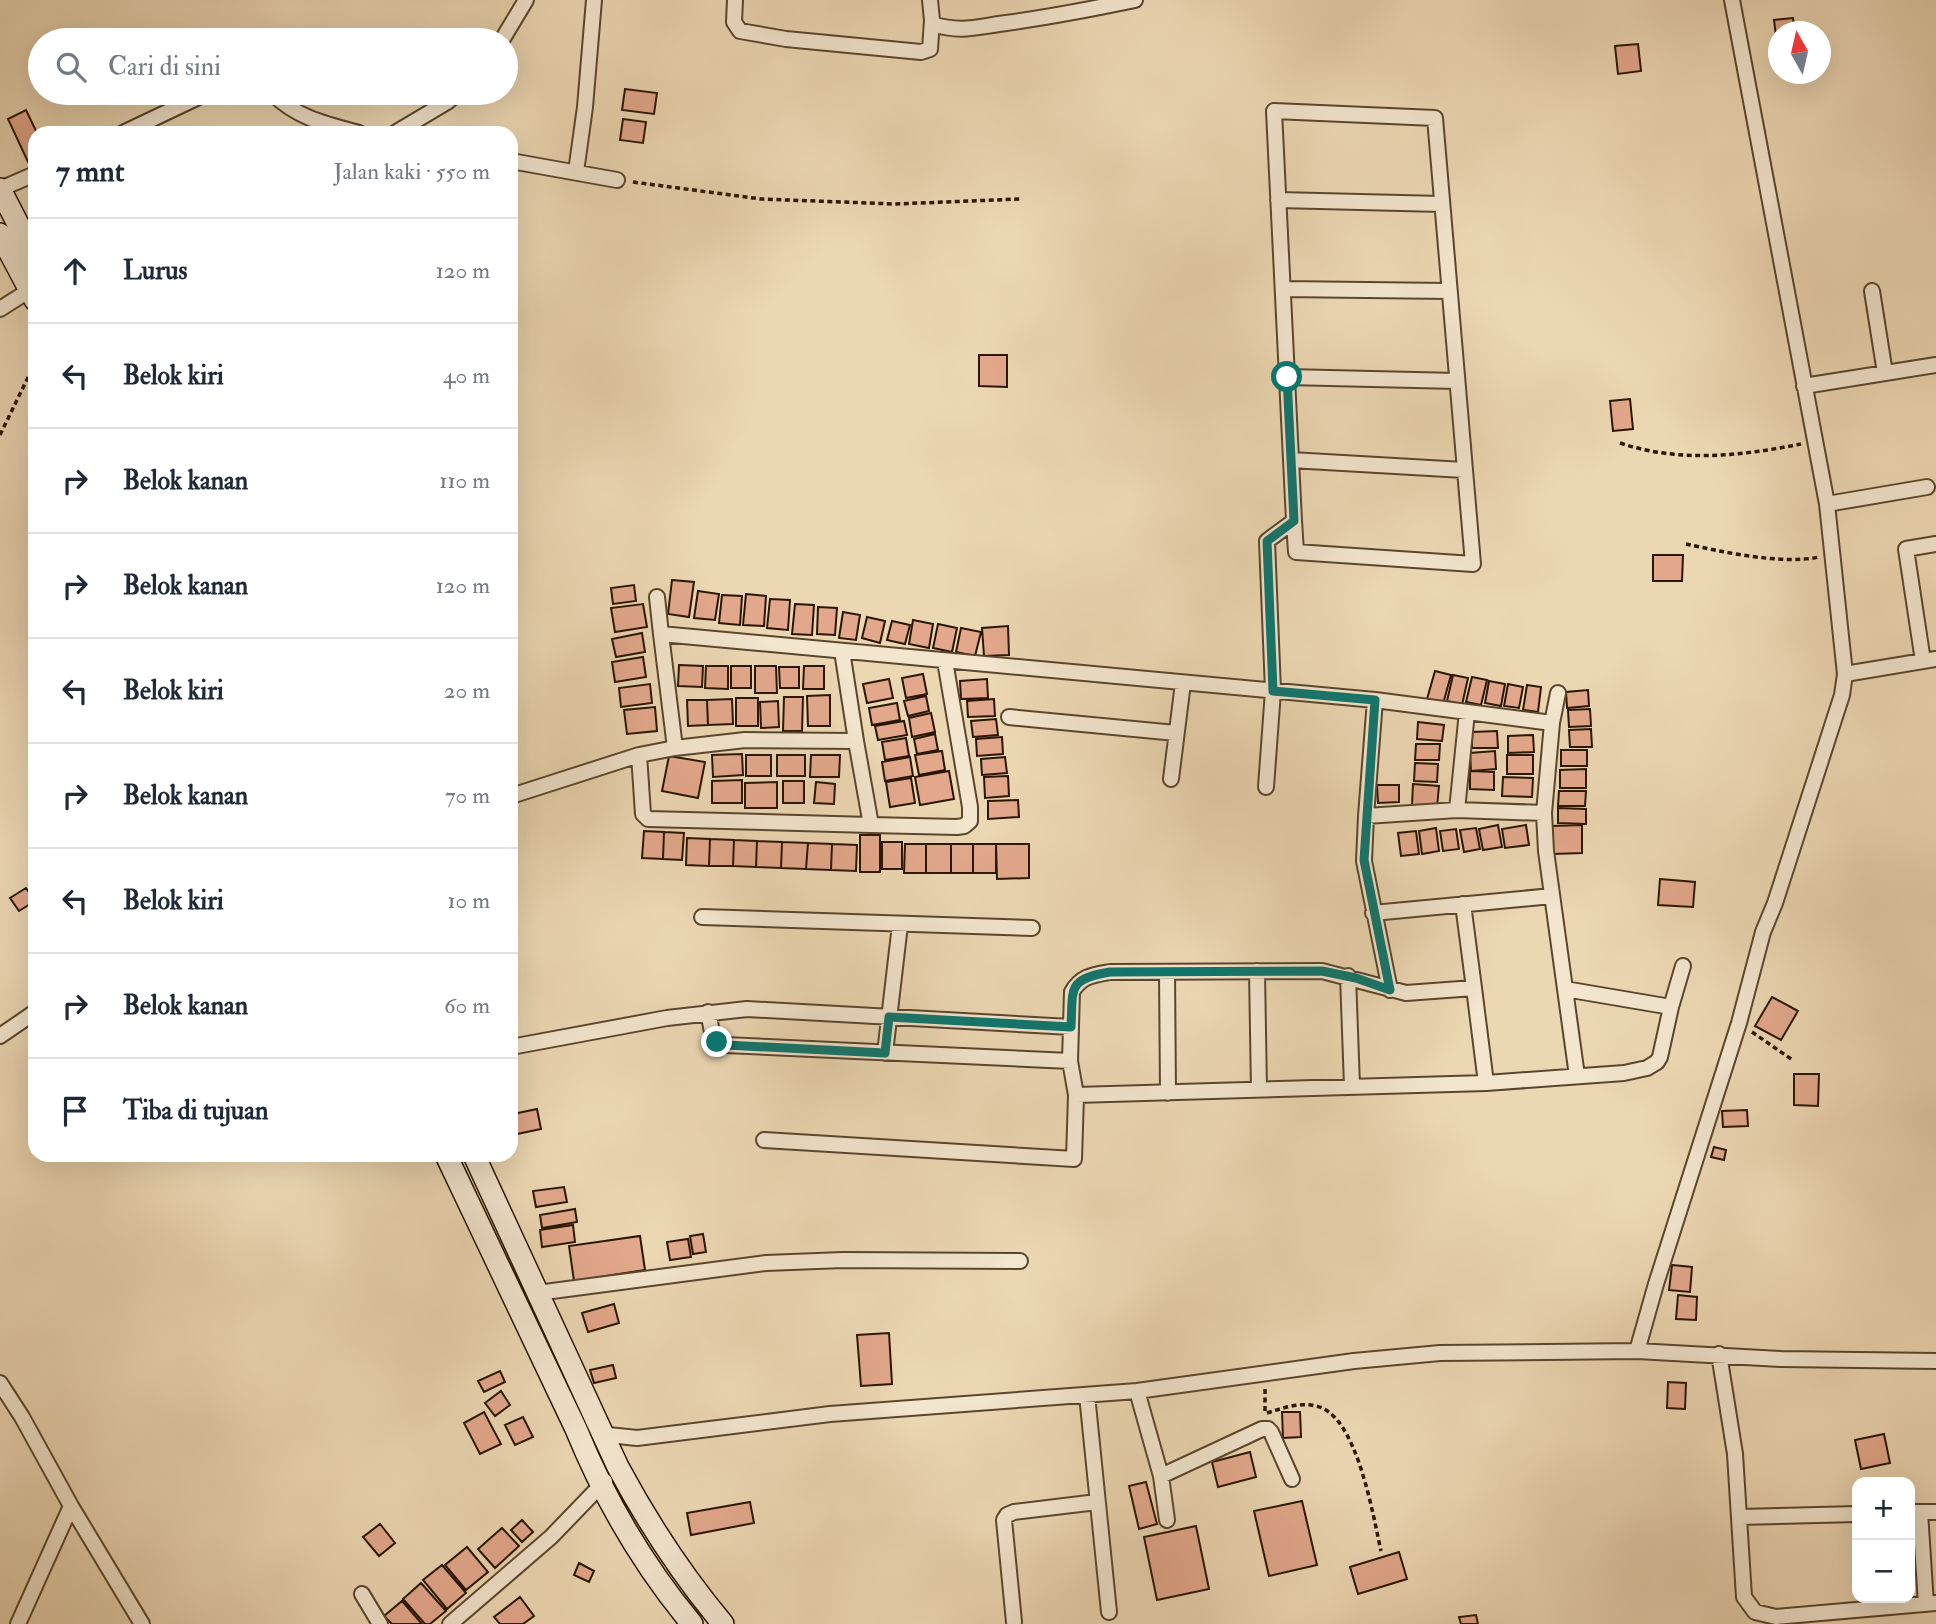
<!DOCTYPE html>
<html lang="id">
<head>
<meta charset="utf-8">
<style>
  body { margin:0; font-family:"IM FELL Double Pica",serif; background:#f2f2f3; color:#1f2937 }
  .controls { position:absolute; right:21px; bottom:21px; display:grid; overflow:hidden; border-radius:14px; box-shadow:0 7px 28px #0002 }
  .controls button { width:63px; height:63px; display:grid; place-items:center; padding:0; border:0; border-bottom:2px solid #e0e1e3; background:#fff; color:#1f2937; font:35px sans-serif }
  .compass { position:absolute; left:1768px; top:21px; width:63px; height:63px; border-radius:50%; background:#fff; box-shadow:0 7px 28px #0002; rotate:352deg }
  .stop { position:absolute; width:21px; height:21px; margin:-16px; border:5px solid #0f766e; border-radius:50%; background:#fff }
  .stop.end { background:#0f766e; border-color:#fff; box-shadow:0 2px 7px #0008 }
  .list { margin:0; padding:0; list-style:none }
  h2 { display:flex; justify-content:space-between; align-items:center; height:91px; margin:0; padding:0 28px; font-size:30px }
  h2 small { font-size:23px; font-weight:400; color:#747a83 }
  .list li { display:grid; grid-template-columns:46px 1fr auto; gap:21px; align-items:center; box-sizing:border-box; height:105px; padding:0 28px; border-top:2px solid #e0e1e3 }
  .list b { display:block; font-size:26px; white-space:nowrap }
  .list em { font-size:23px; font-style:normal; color:#747a83 }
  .icon { flex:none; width:38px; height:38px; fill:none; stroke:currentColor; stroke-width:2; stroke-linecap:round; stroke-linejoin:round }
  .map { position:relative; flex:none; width:1936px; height:1624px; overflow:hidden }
  .search { position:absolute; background:#fff; box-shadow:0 7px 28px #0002; left:28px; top:28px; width:490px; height:77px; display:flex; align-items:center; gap:18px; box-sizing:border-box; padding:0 24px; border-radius:38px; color:#747a83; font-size:26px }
  .panel { position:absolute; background:#fff; box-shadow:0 7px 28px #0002; left:28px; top:126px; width:490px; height:1036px; border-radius:21px }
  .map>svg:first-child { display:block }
  .building { fill:#e3a88c; stroke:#291500; stroke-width:2 }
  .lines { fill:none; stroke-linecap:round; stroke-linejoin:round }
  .street-casing { stroke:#5a462d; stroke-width:18 }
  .secondary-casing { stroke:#291500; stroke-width:24 }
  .path { stroke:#291500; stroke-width:3.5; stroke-dasharray:5 3.5; stroke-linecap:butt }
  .street { stroke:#f3e5ce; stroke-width:14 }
  .secondary { stroke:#f3e5ce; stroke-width:21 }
  .route { stroke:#0f766e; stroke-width:9 }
</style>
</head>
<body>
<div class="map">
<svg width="1936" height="1624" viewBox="0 0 1936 1624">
  <rect width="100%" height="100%" fill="#ecd7b3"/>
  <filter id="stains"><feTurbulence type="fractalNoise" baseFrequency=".00286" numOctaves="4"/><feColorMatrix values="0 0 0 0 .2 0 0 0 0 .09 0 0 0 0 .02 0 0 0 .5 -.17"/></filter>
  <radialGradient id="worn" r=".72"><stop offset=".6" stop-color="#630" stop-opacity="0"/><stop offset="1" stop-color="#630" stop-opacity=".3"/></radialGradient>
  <path class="building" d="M1793,18l2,14h-17v3l-2,1 -2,-16z
    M1638,44l3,27 -23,3 -3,-28z
    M625,89l32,4 -3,21 -32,-4z
    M26,110l11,23 -2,26 -7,3 -20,-43z
    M623,119l23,3 -3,21 -23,-3z
    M979,355h28v32l-28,-1z
    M1630,399l3,30 -20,2 -3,-30z
    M1653,555h30l-1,26h-29z
    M672,580l22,2 -5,35 -21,-3z
    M634,585l2,16 -23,3 -2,-16z
    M698,591l21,3 -4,26 -21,-2z
    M746,594l20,2 -2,30 -21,-1z
    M722,595l20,1 -2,29 -21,-2z
    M770,599l20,1 -2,30 -21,-2z
    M643,604l4,23 -32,5 -4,-24z
    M795,604l19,1 -2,30 -20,-1z
    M818,607l19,1 -2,27 -18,-1z
    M843,612l17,3 -4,25 -17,-2z
    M867,617l18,4 -5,22 -18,-5z
    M913,620l20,4 -4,24 -20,-4z
    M892,621l18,4 -5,19 -18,-4z
    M938,624l19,4 -5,24 -19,-4z
    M1008,626l1,29 -25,1 -2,-28z
    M961,628l20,4 -6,24 -19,-4z
    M642,633l3,19 -29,5 -4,-18z
    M643,657l3,20 -31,5 -3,-20z
    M679,665l24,1 -1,21 -24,-1z
    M706,666h22v23l-23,-1z
    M731,666h20v22h-20z
    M755,666h21l1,27h-22z
    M804,666h20v23h-21z
    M779,667h20v21h-19z
    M1435,671l16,4 -8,29 -16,-5z
    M923,674l4,20 -21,4 -4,-20z
    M1453,675l15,3 -6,27 -15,-4z
    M1472,677l15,3 -6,25 -15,-3z
    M889,679l4,19 -26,5 -4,-19z
    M987,679l1,19 -27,1 -1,-18z
    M1489,681l16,3 -4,22 -16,-3z
    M650,684l2,19 -31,4 -2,-19z
    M1508,684l15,3 -4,21 -15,-2z
    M1527,685l14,2 -3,25 -15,-2z
    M1588,690l1,16 -22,2 -1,-16z
    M830,695v31h-22l-1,-30z
    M926,696l3,15 -21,5 -4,-15z
    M784,697h19l-1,34h-19z
    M736,698h22v28h-22z
    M732,699l1,25 -25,1 -1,-25z
    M994,699l1,17 -27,1 -1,-16z
    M687,700h20l1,25 -20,1z
    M778,701l1,26 -18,1 -1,-26z
    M897,703l3,17 -28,5 -3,-17z
    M655,707l2,24 -30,3 -3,-24z
    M1590,709l1,17 -22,1 -1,-17z
    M931,713l4,19 -23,5 -3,-19z
    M996,719l2,16 -25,2 -2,-16z
    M904,721l3,14 -29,5 -3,-14z
    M1418,722l26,3 -2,16 -25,-2z
    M1591,729l1,18h-22l-1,-17z
    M1497,731l1,17h-26v-16z
    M935,734l3,16 -21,4 -3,-15z
    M1533,735l1,17 -26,1v-17z
    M1002,737l1,17 -26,2 -1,-17z
    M906,738l3,18 -24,4 -3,-18z
    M1416,744h24l-1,16h-24z
    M1561,750h26v16h-26z
    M942,751l3,19 -26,5 -4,-20z
    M1495,751l1,18 -25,2 -1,-18z
    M742,754l1,21 -30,2 -1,-22z
    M746,755h25v21h-25z
    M777,755h28v21h-28z
    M811,755h29l-1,22h-29z
    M1507,755h26v19h-26z
    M669,756l36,6 -7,36 -36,-7z
    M910,757l3,19 -28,5 -3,-19z
    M1005,757l2,16 -25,2 -1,-16z
    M1415,763l23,1 -1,18 -23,-1z
    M1586,769v19h-26v-18z
    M949,771l5,28 -34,6 -5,-28z
    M1470,771l24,1v18l-24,-1z
    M1008,776l1,20 -24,2 -1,-21z
    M1503,777l30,1 -1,19 -30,-1z
    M911,778l4,25 -25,4 -4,-25z
    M742,780v23h-30v-22z
    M783,781h21v22h-21z
    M777,782v26h-32v-25z
    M816,782l19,2 -1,20 -20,-1z
    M1413,784l26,2 -2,21 -25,-2z
    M1377,785h22v17l-21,1z
    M1559,791h27l-1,15h-27z
    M1018,800l1,17 -31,2v-18z
    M1558,808l28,1v15l-28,-1z
    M1498,825l4,22 -19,3 -4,-21z
    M1526,825l3,20 -24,3 -3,-19z
    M1582,825v28l-29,1 -1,-28z
    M1436,828l3,23 -17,3 -3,-23z
    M1476,828l4,21 -16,3 -4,-22z
    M1456,829l3,20 -16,2 -3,-20z
    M644,831l20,1 -1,27 -21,-1z
    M1416,831l3,23 -18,2 -3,-23z
    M664,832l20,1 -2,27 -19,-1z
    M860,835h20v37h-20z
    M687,838l23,1 -1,27 -23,-1z
    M710,839l24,1 -1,26h-24z
    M734,840l23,1 -1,26 -23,-1z
    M757,841l25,1 -1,26 -25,-1z
    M782,842l26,1 -2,26 -25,-1z
    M882,842h20v27h-20z
    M808,843l24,1 -1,26 -25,-1z
    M832,844l25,1 -1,26 -25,-1z
    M905,844h21v29h-22z
    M926,844h25v29h-25z
    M951,844h22v29h-22z
    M973,844h23v29h-23z
    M996,844h33v34l-32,1z
    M1660,879l35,3 -2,25 -35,-2z
    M26,888l9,13 -16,10 -9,-13z
    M1772,997l26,14 -17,29 -26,-14z
    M1794,1074h25l-1,32 -24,-1z
    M537,1109l4,20 -24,5 -4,-20z
    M1747,1110l1,16 -25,1 -1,-16z
    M1714,1147l12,3 -2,10 -13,-3z
    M564,1187l3,15 -31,5 -3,-16z
    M575,1209l2,13 -35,6 -2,-13z
    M573,1225l2,17 -33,5 -2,-17z
    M703,1234l3,18 -13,2 -3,-18z
    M640,1236l5,34 -71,11 -5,-35z
    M688,1239l3,18 -21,3 -3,-18z
    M1672,1265l20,2 -2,25 -21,-2z
    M1678,1295l19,2 -1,23 -20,-1z
    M614,1304l5,19 -31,9 -6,-19z
    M889,1333l3,51 -31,2 -4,-51z
    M613,1365l3,13 -22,5 -4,-13z
    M500,1371l5,11 -21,10 -6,-11z
    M1668,1382l18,1 -1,26 -18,-1z
    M501,1391l9,14 -15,11 -10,-13z
    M484,1412l17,32 -21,10 -16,-31z
    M1282,1412h18l1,25 -18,1z
    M523,1417l10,20 -18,8 -10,-20z
    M1884,1434l6,29 -29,6 -6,-29z
    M1250,1452l6,25 -38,10 -6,-25z
    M1146,1482l11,42 -18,5 -10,-43z
    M1302,1501l15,64 -48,11 -15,-65z
    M750,1502l4,21 -63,12 -4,-22z
    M522,1520l11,12 -11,10 -11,-12z
    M380,1524l15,19 -16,13 -16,-19z
    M1196,1526l13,63 -52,11 -13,-63z
    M502,1528l17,18 -24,22 -17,-19z
    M467,1547l21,25 -22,18 -21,-25z
    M1399,1552l8,27 -49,15 -8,-27z
    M579,1563l15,8 -5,11 -15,-7z
    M442,1565l24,28 -19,16 -24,-29z
    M421,1583l25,28 -16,13h-5l-22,-25z
    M520,1597l14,19 -11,8h-23l-6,-7z
    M402,1601l20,23h-30l-8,-8z
    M1476,1615l2,9h-17l-2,-7z"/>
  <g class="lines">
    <defs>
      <path id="street" d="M735,0l-1,22 6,9 46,8 135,13 9,-3 2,-29 -2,-20
        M932,24c30,9 44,3 74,-1 44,-6 86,-14 129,-23
        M502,40l24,-40
        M272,93c25,25 53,31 87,40
        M123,133l84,-40
        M395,133l52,-31 11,-9
        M511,161l106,19
        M576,172l9,-65 9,-107
        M0,189l35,-15
        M1278,200l164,4
        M1283,289l166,2
        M1872,291l13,82
        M0,309l30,-19
        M1287,377l170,4
        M1804,386l132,-21
        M1291,460l173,10
        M1827,504l100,-17
        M657,597l4,37
        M842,651l14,90
        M945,661l25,146v14l-6,5 -7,1 -86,-2 -15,-84 -111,-1 -70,8 -14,-114 714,66 177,23 -8,90 2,38 19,138 106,18 12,-41
        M1923,661l-17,-112 30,-5
        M1845,674l91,-15
        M1375,700l-9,116 91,-6 87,3
        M1009,717l167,16
        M1552,723l6,-30
        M639,755l36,-7
        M1171,779l12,-96
        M1266,787l7,-96 -6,-150 27,-20 -20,-410 161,7 38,446 -177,-12 -2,-31
        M511,796l128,-41 4,59 5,5 223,6
        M1457,810l10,-98
        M1366,816l-2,45 26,129
        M1463,904l11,84
        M1373,913l179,-17
        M702,917l330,11
        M1257,971l2,119
        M1167,972l1,121
        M1348,976l4,110
        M1565,989l12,87
        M708,1012l5,25 4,5 9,3 344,16
        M0,1036l35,-24
        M511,1047l156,-29 80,-9 324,18
        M885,1053l15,-128
        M1486,1083l-410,12 -6,-34 2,-69c9,-16 21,-17 38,-20l212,-1 84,22 68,-5 12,95 138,-10 23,-5 10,-6 3,-5 11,-50
        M764,1140l310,19 2,-64
        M537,1293l229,-30 77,-3 177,1
        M1637,1351l19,-67 83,-261 24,-91 12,-29 67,-208 3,-21 -18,-170 -95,-504
        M1719,1354l16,100 9,143 11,15 21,5 160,-14
        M0,1383l22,34 49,89 71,118
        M1137,1391l24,85
        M1087,1395l22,217
        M599,1434l38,4 193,-24 307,-23 217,-30 86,-8 197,-2 144,8 155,2
        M1910,1512h26
        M1920,1512l6,92
        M1740,1517l117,-3
        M1167,1520l-6,-44 101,-47h6l3,3 21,47
        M362,1594l18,30
        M1014,1622l-10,-102 3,-5 7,-3 83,-10
        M18,1624l53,-118
        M450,1624l101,-87 54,-56"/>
      <path id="secondary" d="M0,189l35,68
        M0,234l35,66
        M446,1155l130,274c29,71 67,136 116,195
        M474,1155l144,312c30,56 64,108 105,157"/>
    </defs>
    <use href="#street" class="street-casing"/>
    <use href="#secondary" class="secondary-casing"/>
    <path class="path" d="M633,182l128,17 134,5 125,-5
      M0,435l35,-72
      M1620,443c60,20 120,13 181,1
      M1686,544c37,8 96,21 133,13
      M1752,1032l42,29
      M1265,1389v24
      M1267,1413c16,-5 32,-11 49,-7 41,8 57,110 65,145"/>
    <use href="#street" class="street"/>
    <use href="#secondary" class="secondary"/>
  </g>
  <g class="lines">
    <path class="route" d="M717,1042l9,3 159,8 4,-36 182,10c2,-39 -4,-48 39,-55l212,-1 34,7 34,12 -26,-130 11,-160 -102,-9 -6,-150 27,-20 -7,-144"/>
  </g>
  <rect width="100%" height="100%" filter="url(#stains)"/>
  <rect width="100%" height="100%" fill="url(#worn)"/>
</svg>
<div class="controls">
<button>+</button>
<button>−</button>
</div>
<svg class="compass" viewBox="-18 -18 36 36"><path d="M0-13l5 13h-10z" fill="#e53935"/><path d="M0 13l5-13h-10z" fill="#747a83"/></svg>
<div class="stop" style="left:1287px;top:377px"></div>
<div class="stop end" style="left:717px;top:1042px"></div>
<div class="search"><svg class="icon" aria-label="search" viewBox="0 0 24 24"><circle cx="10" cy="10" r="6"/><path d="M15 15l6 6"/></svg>Cari di sini</div>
<section class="panel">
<h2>7 mnt<small>Jalan kaki · 550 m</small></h2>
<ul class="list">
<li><svg class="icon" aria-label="ahead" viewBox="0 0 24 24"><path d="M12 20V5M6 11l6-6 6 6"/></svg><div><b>Lurus</b></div><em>120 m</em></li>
<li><svg class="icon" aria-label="left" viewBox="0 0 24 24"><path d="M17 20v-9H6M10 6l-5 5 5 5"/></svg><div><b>Belok kiri</b></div><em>40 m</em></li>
<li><svg class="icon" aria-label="right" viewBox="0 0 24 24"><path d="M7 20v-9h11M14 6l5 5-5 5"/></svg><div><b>Belok kanan</b></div><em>110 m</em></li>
<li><svg class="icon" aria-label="right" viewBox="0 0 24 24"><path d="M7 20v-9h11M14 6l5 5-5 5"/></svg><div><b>Belok kanan</b></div><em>120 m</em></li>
<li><svg class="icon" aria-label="left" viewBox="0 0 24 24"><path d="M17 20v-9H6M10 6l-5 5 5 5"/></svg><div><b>Belok kiri</b></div><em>20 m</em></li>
<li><svg class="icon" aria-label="right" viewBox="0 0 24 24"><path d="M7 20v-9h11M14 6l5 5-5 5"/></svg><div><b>Belok kanan</b></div><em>70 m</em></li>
<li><svg class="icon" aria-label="left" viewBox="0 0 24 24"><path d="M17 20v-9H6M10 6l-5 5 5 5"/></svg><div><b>Belok kiri</b></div><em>10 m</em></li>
<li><svg class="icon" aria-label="right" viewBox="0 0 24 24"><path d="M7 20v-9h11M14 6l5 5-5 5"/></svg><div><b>Belok kanan</b></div><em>60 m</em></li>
<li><svg class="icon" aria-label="arrive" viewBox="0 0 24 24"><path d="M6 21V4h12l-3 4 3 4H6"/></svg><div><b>Tiba di tujuan</b></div></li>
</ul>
</section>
</div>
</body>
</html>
